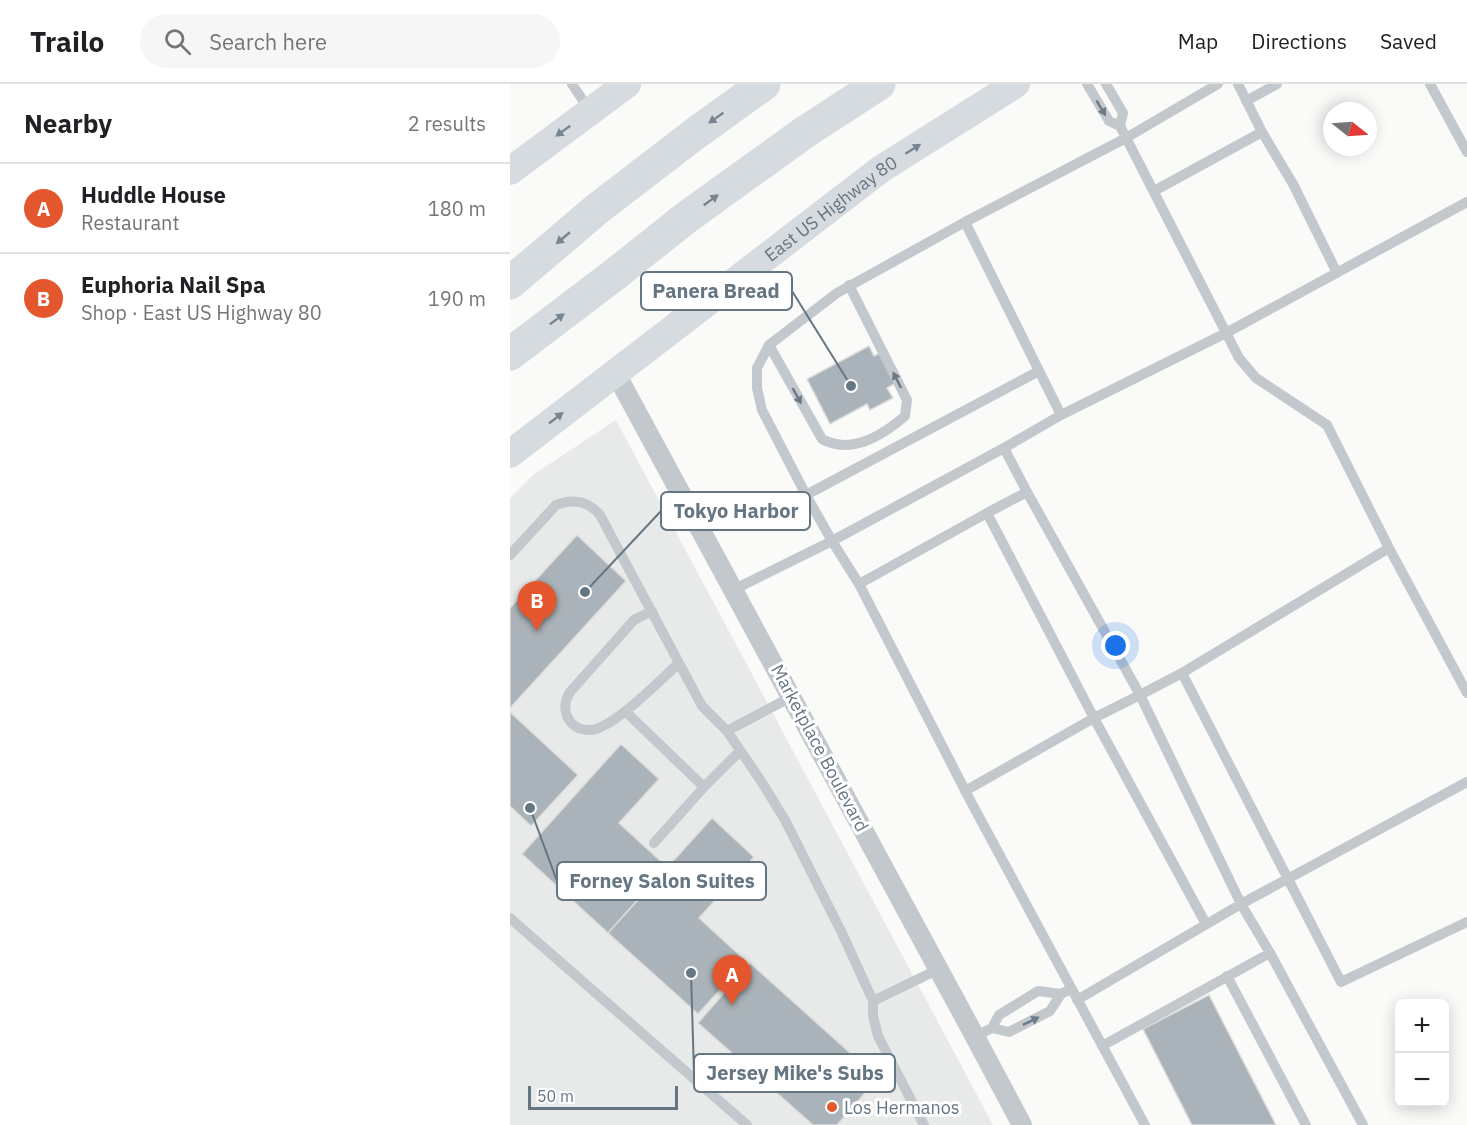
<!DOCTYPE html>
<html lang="en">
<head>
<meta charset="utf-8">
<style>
  body { margin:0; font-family:"IBM Plex Sans",sans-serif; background:#f6f6f6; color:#202124 }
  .controls { position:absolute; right:18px; bottom:18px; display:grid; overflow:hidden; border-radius:9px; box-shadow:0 3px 15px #0003 }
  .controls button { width:54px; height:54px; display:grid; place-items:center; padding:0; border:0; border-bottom:2px solid #e0e0e0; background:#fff; color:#202124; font:30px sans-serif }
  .compass { position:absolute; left:813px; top:18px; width:54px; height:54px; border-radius:50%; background:#fff; box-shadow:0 3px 15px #0003; rotate:107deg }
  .scale { position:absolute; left:18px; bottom:15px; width:150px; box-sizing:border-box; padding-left:6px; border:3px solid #657683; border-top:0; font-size:16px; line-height:21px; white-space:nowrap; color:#657683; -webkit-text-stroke:4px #fff; paint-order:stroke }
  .you { position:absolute; left:606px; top:562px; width:21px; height:21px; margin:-15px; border:4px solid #fff; border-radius:50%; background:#1a73e8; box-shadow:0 0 0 9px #1a73e833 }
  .badge { display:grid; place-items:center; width:39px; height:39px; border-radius:50%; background:#e4572e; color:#fff; font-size:20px; font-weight:700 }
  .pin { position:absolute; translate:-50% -50px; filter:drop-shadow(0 2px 3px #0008) }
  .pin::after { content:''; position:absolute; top:32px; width:21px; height:18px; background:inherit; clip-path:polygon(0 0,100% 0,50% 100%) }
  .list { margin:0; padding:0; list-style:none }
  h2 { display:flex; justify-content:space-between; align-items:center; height:78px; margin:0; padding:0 24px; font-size:26px }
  h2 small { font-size:20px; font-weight:400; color:#757577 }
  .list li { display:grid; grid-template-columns:39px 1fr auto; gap:18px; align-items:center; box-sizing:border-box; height:90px; padding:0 24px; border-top:2px solid #e0e0e0 }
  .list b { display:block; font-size:22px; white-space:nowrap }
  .list p { margin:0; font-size:20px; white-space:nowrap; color:#757577 }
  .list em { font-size:20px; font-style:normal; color:#757577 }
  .icon { flex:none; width:33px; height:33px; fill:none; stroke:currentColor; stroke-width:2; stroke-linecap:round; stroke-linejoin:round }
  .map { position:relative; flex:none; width:957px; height:1041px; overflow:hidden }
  header { display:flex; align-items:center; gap:36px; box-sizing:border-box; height:84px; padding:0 30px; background:#fff; border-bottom:2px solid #e0e0e0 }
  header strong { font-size:28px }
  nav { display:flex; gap:33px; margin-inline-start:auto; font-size:21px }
  .search { width:420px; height:54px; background:#f6f6f6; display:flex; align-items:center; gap:15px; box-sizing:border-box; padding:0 21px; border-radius:33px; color:#757577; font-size:22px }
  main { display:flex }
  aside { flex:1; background:#fff }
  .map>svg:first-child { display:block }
  .built { fill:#e8e9e9 }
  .building { fill:#aab3b9; stroke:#dcdcda; stroke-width:1.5 }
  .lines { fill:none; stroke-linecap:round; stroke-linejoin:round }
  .lane { stroke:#c3c8cc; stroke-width:10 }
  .street { stroke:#c3c8cc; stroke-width:20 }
  .secondary { stroke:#d6dbdf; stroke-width:28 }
  .highway { stroke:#d6dbdf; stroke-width:33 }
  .oneway { fill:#6a7a87 }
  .oneway2 { fill:#768591 }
  .poi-dot { fill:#e4572e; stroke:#fff; stroke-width:2 }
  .labels { text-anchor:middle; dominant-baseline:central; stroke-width:6; stroke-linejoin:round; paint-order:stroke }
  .street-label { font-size:18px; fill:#657683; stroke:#fff }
  .poi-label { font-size:18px; fill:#657683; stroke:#fff; text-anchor:start }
  .leader { fill:none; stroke:#657683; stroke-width:2 }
  .callout-dot { fill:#657683; stroke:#fff; stroke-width:2 }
  .callout { fill:#fff; stroke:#657683; stroke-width:2 }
  .callout-label { font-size:20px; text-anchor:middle; font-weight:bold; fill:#657683 }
</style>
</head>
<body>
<header>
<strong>Trailo</strong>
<div class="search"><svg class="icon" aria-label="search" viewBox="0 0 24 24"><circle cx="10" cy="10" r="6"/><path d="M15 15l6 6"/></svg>Search here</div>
<nav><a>Map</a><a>Directions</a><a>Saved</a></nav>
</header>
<main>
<aside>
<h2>Nearby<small>2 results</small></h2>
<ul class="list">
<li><span class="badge">A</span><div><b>Huddle House</b><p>Restaurant</p></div><em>180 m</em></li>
<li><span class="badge">B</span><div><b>Euphoria Nail Spa</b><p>Shop · East US Highway 80</p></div><em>190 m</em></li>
</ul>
</aside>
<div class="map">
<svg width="957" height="1041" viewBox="0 0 957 1041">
  <rect width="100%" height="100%" fill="#fafaf8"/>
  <path class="built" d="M106,336l377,705h-483v-627l23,-23z"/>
  <path class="building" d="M359,262l5,10 6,-3 16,30 -9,5 6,10 -23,12 -3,-6 -37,20 -23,-45z
    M67,451l49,46 -116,127v-100z
    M0,628l68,63 -47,51 -21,-20z
    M111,660l38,35 -40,44 48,44 -59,66 -86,-79z
    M202,734l42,39 -55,61 47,43 -48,53 -90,-81z
    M240,879l128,115 -41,47h-24l-115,-102z
    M699,911l67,130h-84l-49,-96z"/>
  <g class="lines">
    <path class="lane" d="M62,0l18,27
      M577,0l22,37 11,5
      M596,0l17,29 -3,13 119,232 17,20 71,47 62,123 78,145
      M920,0l37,68
      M736,17l31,-17
      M752,48l31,52 44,89
      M644,107l108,-59 -24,-48
      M259,261l53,94c29,16 60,-3 83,-23l2,-16 -58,-115
      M551,331l-96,-193 161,-84 92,-54
      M296,411l-44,-85 -5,-22v-20l12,-23 68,-52 128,-71
      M477,429l-128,71 111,216 175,325
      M879,464l-207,125 159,309 126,-60
      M0,471l46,-50c18,-7 32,-4 44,10l102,191 25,25 36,53 22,36 57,113 31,68v15l5,20 46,89
      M349,500l-27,-43 172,-93
      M223,506l99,-49 -26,-46 233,-124
      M142,527l-18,9 -64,72c-11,17 -2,39 21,38 23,-2 70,-51 88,-67
      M672,589l-42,22 101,209 226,-122
      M116,628l78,75 36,-36
      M217,647l66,-35
      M455,707l129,-73 -107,-205 40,-21
      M144,759l50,-56
      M0,834l237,207
      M696,840l-112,-206 46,-23 -113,-203 -23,-44 57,-33 165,-82 241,-131
      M717,892l79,149
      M567,916l164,-96 29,49 93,172
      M363,917l66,-32
      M482,944l17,4 41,-21 11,-17
      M464,953l18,-9 7,-13 39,-24 23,3 10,-5
      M592,962l168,-93"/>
    <path class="street" d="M105,288c137,250 273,501 407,753"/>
    <g class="secondary">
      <path d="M0,87l117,-87"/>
      <path id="s1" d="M0,370l371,-285 135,-85"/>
    </g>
    <path class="highway" d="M0,199l87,-74 99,-76 68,-49
      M0,270l104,-79 73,-58 118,-85 74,-48"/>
  </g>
  <defs><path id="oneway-solid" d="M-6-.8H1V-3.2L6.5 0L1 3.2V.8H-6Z" transform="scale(1.5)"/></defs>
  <g class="oneway">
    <use href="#oneway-solid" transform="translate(591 24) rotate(59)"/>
    <use href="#oneway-solid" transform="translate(387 296) rotate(-117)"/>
    <use href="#oneway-solid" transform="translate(287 312) rotate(61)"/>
    <use href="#oneway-solid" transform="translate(521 937) rotate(-26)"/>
  </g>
  <g class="oneway2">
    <use href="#oneway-solid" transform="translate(206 34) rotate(145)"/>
    <use href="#oneway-solid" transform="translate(53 47) rotate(144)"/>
    <use href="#oneway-solid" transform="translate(403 65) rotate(-32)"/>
    <use href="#oneway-solid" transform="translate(201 116) rotate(-36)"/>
    <use href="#oneway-solid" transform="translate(53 154) rotate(140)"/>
    <use href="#oneway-solid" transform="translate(47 235) rotate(-37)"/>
    <use href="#oneway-solid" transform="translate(46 334) rotate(-38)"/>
  </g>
  <circle class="poi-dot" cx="322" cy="1023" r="6"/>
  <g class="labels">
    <g class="street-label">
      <text stroke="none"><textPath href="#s1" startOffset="404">East US Highway 80</textPath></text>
      <text transform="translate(310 664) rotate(62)">Marketplace Boulevard</text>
    </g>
    <g class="poi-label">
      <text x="334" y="1023">Los Hermanos</text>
    </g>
  </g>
  <path class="leader" d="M341 302L282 207M75 508L151 427M20 724L47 797M181 889L184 989"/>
  <g class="callout-dot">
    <circle cx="341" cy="302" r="6"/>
    <circle cx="75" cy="508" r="6"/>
    <circle cx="20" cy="724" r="6"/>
    <circle cx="181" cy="889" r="6"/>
  </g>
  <g class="callout">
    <rect x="131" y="188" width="151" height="38" rx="6"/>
    <rect x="151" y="408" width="149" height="38" rx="6"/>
    <rect x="47" y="778" width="209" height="38" rx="6"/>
    <rect x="184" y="970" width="201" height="38" rx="6"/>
  </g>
  <g class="callout-label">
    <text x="206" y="214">Panera Bread</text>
    <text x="226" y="434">Tokyo Harbor</text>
    <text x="152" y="804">Forney Salon Suites</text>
    <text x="285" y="996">Jersey Mike's Subs</text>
  </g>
</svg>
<div class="controls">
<button>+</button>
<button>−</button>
</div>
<svg class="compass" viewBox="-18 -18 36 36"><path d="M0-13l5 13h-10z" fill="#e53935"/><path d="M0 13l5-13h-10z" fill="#757577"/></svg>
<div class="scale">50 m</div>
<div class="you"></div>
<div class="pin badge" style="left:222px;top:921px">A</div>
<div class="pin badge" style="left:27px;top:547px">B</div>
</div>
</main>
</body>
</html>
